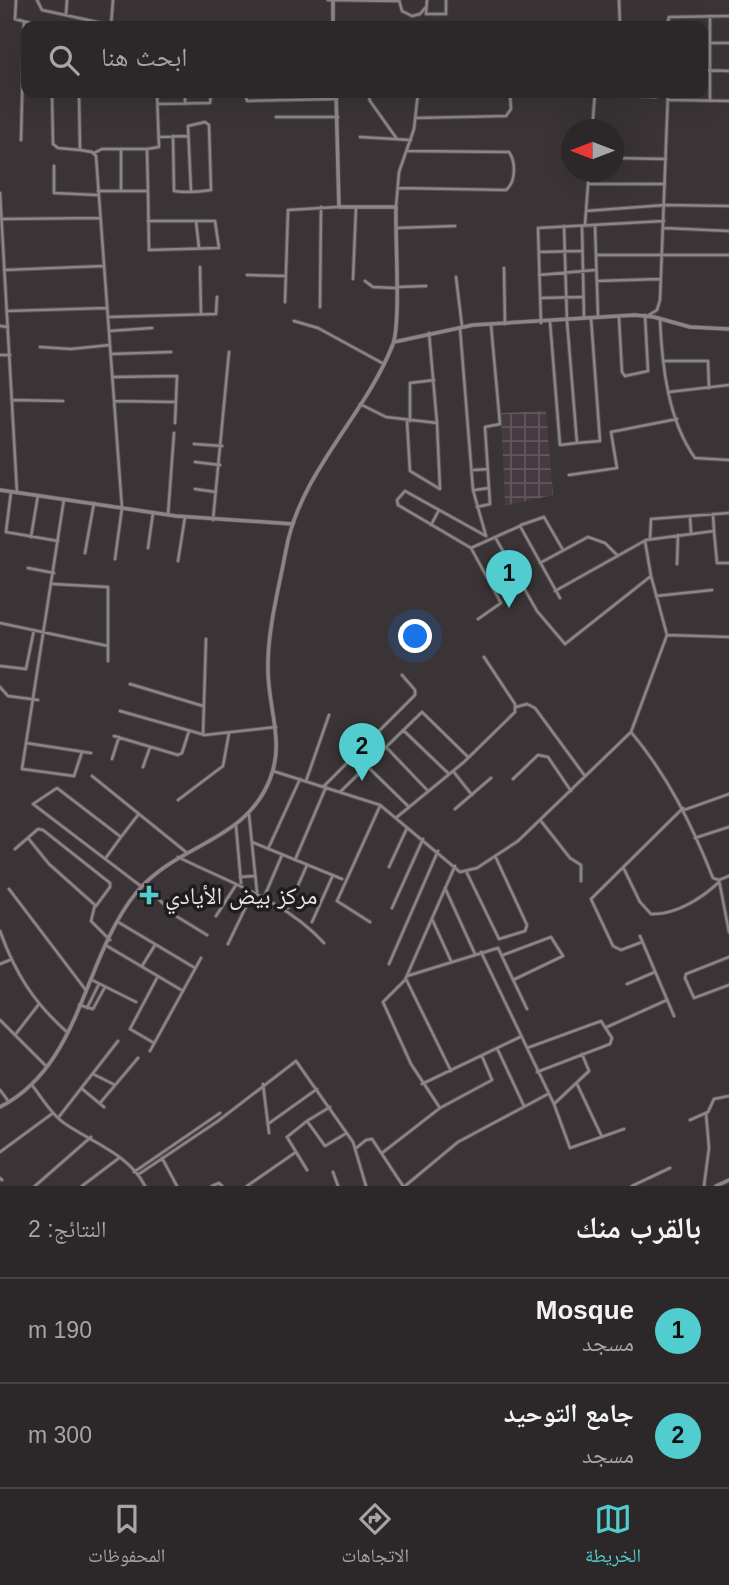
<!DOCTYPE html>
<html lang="ar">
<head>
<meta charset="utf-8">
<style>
  body { margin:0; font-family:Helvetica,"Noto Naskh Arabic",sans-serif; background:#383334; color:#f1f3f6; direction:rtl }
  .compass { position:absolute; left:561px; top:119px; width:63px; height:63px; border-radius:50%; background:#2c2728; box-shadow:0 7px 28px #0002; rotate:270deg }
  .you { position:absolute; left:416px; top:637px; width:24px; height:24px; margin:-18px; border:5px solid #fff; border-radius:50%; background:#1a73e8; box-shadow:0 0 0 10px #1a73e833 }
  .badge { display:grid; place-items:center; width:46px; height:46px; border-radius:50%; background:#52cdcf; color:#111; font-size:23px; font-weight:700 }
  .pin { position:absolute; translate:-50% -58px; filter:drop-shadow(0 2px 4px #0008) }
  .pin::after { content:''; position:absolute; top:37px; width:24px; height:21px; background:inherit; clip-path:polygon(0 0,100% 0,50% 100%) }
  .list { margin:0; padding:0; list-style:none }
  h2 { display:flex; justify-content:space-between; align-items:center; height:91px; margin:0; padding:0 28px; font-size:30px }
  h2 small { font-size:23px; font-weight:400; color:#a6a5a8 }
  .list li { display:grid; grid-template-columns:46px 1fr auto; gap:21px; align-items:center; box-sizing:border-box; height:105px; padding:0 28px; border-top:2px solid #484445 }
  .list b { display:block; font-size:26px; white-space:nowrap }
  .list p { margin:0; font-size:23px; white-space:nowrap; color:#a6a5a8 }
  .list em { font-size:23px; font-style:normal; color:#a6a5a8 }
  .icon { flex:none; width:38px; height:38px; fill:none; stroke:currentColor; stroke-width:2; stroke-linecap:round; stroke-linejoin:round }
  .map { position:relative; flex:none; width:729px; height:1186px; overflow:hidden; direction:ltr }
  .search { position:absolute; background:#2c2728; box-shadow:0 7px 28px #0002; left:21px; right:21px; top:21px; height:77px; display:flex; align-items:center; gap:18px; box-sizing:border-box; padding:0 24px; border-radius:14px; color:#a6a5a8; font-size:26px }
  .sheet { height:301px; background:#2c2728 }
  nav { display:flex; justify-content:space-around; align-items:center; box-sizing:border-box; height:98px; border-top:2px solid #484445; background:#2c2728; font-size:19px; color:#a6a5a8 }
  nav a { display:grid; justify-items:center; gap:4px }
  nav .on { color:#52cdcf }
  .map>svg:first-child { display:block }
  .industrial { fill:url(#industrial-grid) }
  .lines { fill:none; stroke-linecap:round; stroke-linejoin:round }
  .minor-casing { stroke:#555052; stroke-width:4.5 }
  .tertiary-casing { stroke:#555052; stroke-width:5 }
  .minor { stroke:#8c8588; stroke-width:2.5 }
  .tertiary { stroke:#8c8588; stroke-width:3.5 }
  .poi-dot { fill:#52cdcf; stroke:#1f1c1d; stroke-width:2.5 }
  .labels { text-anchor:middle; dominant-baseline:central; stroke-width:7; stroke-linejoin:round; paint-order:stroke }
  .poi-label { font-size:24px; fill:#e9e5e7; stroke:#1f1c1d; text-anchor:start }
</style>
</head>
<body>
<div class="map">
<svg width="729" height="1186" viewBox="0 0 729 1186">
  <defs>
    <pattern id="industrial-grid" width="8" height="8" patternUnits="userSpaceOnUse" patternTransform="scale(1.75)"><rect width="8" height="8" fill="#473b41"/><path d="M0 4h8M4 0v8" fill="none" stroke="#62575c"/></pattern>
  </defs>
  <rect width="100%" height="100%" fill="#3a3436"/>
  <path class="industrial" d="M546,411l7,84 -48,11 -4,-93z"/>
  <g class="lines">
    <defs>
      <path id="minor" d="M16,0l-1,19 26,7
        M37,0l5,10 69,15
        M328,0l71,1
        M399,0l3,11 10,5 8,-2 6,-7
        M427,0l-1,14h20v-14
        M619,0l1,26
        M66,15l1,-15
        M710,16v85
        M234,24l29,2
        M111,26l2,-26
        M667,26l2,-9 60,-1
        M710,43h19
        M703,70l26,1
        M52,93l1,51 5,4 22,2
        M79,93l1,57 12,2 4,4 26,352 -7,51
        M185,93v11
        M245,93l2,8 90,-2
        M368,93l2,8 27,38
        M587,93l69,4
        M669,100l60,1
        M158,104l52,-1 1,-10
        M276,117h62
        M416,118l90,-2 5,-7 -1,-16
        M592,130l3,-37
        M173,136l1,55c12,2 25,1 37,-1l-2,-65 -4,-3 -17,4 3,65
        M159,137l29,-1
        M360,137l51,3
        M21,140l3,-118
        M121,149v42
        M147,149l12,-2 -2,-54
        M94,153l8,-4h45l1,42h-50
        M614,158l52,1
        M54,166v27l43,2
        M588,184h77
        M398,188l108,2c10,-8 10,-28 3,-38l-101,-1
        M148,191l1,58v1l70,-2 -4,-27h-67
        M0,193l17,299
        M396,207l3,-35 15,-43 4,-36
        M586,211l79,-6 64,1
        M2,219l98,-1
        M196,221l3,27
        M585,224l4,-52
        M595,225l3,91
        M582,226l2,91
        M396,228l59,-2
        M664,228l65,3
        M539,252l42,-1
        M596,255h133
        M200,267l1,47
        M504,268l1,56
        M4,270l100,-4
        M247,275l39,1
        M539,275l56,-5
        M456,277l6,49
        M353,279l3,-72
        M365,281l8,6 22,1
        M597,281l63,-2
        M398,287l28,-1
        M540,298l42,-1
        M285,302l3,-92 50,-3
        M320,307l1,-100
        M7,311l100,-3
        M649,315l8,-5 3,-10 8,-207
        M108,317l108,-3 1,-17
        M619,318l3,54 3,4 23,-5 -3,-56
        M660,320c2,46 8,100 35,138l34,2
        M294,321l24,7 66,36
        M550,322l10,123 17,-2 -10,-122 -3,-95
        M541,323l-3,-95 126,-7
        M0,326l8,1
        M460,328l13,162 13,46
        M109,331l43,-3
        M429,333l8,90
        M40,347l31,2 39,-4
        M111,354l60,-2
        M0,355h10
        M663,361h45l1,27
        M113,377l64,-1 -2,47
        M669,392l60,-7
        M13,400l50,1
        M114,401l62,1
        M360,404l26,13 51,6 3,66 -30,-18 -3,-50
        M410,421v-38l24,-3
        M577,443l23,-2 -9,-123
        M194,444l28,2
        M195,462l25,3
        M474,470l14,-1
        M569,475l48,-7 -6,-36 66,-13
        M195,489l21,3
        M475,490l14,-2
        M11,492l-5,40 52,9
        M64,499l-42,270 52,7 8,-24
        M477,507l13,-3 -5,-77 15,-3 -9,-99
        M168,515l6,-82
        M690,516l1,17
        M213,520l16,-168
        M431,525l8,-15
        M521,525l23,-8 19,33
        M714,531l3,32h12
        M486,536l-81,-45 -8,9 1,5 73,43 49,-22 40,72
        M31,537l7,-42
        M495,537l42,74 28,33 86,-68
        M650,539l1,-20 78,-6
        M148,548l5,-35
        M471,548l30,55 -23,16
        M85,553l9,-50
        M178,561l7,-44
        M540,563l48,-26 17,6 12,12
        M677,564l1,-29
        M28,568l26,5
        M53,584l55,3v74
        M555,591l91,-51 68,-9 -1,-17
        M656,596l56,-6
        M0,623l108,23
        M667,635l62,2
        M0,666l26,3 8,-39
        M130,684l73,22
        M0,687l8,9 30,4
        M516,707l11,-3 8,4 50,68
        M120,711l85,24 71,-8
        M403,730l46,44
        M631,732c37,44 61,93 82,146l6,2 10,52
        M203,735l3,-96
        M114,736l64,19 4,-2 7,-22
        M26,743l65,10
        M387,748l41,43
        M112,759l7,-22
        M367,766l42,41
        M143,767l7,-20
        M273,771l107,34 80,67 17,-4 41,-27 113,-109 36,-97 -16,-59 -6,-35
        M453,771l19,24
        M92,776l94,76
        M513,779l25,-24 10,2 23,34
        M306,781l23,-66
        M324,786l91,-91v-5l-13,-15
        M340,792l82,-80 46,45
        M178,800l45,-34 6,-33
        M455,809l36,-31
        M684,810l45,-16
        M249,815l8,77
        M397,817l67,-55 51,-50v-8l-31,-47
        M541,821l29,37 11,7v16
        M236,826l5,57
        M121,837l17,-22
        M28,838l21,26 46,41 -4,16 19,19
        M695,838l34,-11
        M252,842l90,37
        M15,849l23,-20 5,1 67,53v4l-14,19
        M268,849l32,-70
        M178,857c50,25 108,44 146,86
        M105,859l16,-22 -64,-49 -24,16 109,83
        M295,860l31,-73
        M455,866l-50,114 -22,22 28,62 29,44 52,-28 -10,-24
        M389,867l18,-39
        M623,867l17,35 11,12c25,1 51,-16 68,-32
        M467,873l32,66 26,-8 2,-6 -31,-67
        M240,877l14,-1
        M719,880l10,-4
        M144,885l32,31 31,19
        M445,888l30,66
        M9,889l76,100
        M265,895l17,-40
        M288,908l19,-43
        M392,908l31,-69
        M216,916l20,-31
        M432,919l19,42
        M118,922l77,46
        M312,922l21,-47
        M370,922l-33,-21 43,-95
        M0,931c15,42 34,72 67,101
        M640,936l34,80
        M642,942l-21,8 -8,-4 -22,-47 92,-91
        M228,944l24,-50
        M107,946l76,45
        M481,952l73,152 35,-33 -7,-17
        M503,955l48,-18 12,19 -50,24
        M729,957l-43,17 -1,4 9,20 35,-13
        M0,964l10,-4
        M389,964l49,-113
        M142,966l13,-21
        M407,976l91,-28 29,61
        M406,979l45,92
        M92,980l44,22
        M627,984l28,-12
        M79,1005l14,4 12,-22
        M87,1008l12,-24
        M0,1020l47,47
        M607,1027l60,-27
        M15,1035l24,-31
        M154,1043l-24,-14 28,-53
        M497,1048l27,58
        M527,1048l74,-27 11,17 -2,6 -73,28
        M150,1051l51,-93
        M93,1074l22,11
        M263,1084l6,49
        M422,1084l98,-47
        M577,1084l25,53
        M32,1085c10,13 19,29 32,38 27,19 65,31 81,63
        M81,1088l23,19
        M0,1090l9,12
        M100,1103l38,-45
        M554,1104l16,44 54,-19
        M330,1107l-23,14 18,25 20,-12
        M58,1118l60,-77
        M690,1120l18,-8 6,-13 15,-3
        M268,1124l49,-35
        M355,1149l11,-9 6,-1 31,47
        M0,1152l53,-39
        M382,1153l58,-45
        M162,1158l15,28
        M307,1170l-20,-33 20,-16
        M134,1172l86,-59
        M333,1172l5,14
        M139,1174l79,-53 78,-60 57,81 13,44
        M0,1178l2,2
        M35,1186l56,-49
        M82,1186l37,-28
        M212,1186l7,-3 3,3
        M247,1186l49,-34
        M405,1186l53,-44 90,-48
        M632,1186l38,-18
        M704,1186l5,-38 -3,-35"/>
      <path id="tertiary" d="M333,0v26
        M394,342l79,-17 162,-10 19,2 36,10 39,2
        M0,490l176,26 117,8
        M0,1107c82,-42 83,-149 136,-214 41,-50 109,-50 134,-114 15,-37 -2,-71 -2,-109 -1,-39 11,-82 18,-120 14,-78 79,-134 107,-206 8,-23 2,-106 3,-137h-57l-3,-114
        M716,1186l13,-6"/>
    </defs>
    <use href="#minor" class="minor-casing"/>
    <use href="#tertiary" class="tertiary-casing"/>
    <use href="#minor" class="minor"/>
    <use href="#tertiary" class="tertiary"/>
  </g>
  <path class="poi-dot" d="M145.5 884.5h7v7h7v7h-7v7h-7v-7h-7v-7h7z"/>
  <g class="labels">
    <g class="poi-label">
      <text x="165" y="895">مركز بيض الأيادي</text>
    </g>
  </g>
</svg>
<svg class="compass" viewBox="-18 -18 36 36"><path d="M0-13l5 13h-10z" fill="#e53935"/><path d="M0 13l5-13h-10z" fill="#a6a5a8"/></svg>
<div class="you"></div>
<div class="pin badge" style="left:509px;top:608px">1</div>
<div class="pin badge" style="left:362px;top:781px">2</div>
<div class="search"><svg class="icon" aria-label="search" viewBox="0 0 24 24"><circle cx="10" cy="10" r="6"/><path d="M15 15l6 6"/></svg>ابحث هنا</div>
</div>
<section class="sheet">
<h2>بالقرب منك<small>النتائج: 2</small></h2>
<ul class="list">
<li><span class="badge">1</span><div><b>Mosque</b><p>مسجد</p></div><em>190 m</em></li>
<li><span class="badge">2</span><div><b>جامع التوحيد</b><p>مسجد</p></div><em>300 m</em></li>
</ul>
</section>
<nav>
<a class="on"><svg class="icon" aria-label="map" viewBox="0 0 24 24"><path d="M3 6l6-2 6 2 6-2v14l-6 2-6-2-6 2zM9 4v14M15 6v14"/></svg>الخريطة</a>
<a><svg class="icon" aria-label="directions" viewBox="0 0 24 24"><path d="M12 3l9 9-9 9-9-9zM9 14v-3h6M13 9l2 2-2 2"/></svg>الاتجاهات</a>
<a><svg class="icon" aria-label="saved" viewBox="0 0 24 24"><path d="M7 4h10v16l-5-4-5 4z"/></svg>المحفوظات</a>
</nav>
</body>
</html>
